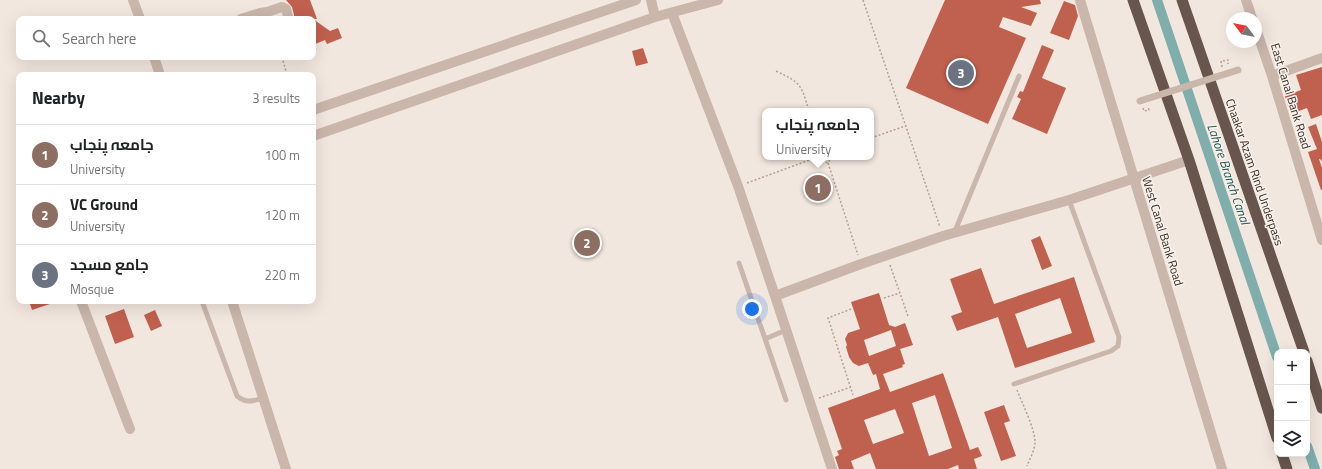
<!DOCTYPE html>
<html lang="en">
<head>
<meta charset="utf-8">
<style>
  body { margin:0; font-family:"Titillium Web",Cairo,sans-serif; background:#f2f2f2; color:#202124 }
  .controls { position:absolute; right:12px; bottom:12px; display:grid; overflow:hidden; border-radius:8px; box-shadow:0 4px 16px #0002 }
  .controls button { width:36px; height:36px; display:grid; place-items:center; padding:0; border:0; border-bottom:1px solid #e0e0e0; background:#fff; color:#202124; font:20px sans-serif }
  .compass { position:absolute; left:1226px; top:12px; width:36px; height:36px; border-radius:50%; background:#fff; box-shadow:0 4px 16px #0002; rotate:302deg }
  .you { position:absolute; left:752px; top:309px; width:14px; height:14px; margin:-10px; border:3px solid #fff; border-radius:50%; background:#1a73e8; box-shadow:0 0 0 6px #1a73e833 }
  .badge { display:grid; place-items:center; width:26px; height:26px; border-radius:50%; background:#b45309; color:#fff; font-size:13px; font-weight:700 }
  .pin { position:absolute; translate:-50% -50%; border:2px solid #fff; box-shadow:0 1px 4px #0006 }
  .popup { position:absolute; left:762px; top:108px; width:112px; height:52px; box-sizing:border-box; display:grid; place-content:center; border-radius:8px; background:#fff; filter:drop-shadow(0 1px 3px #0005); font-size:13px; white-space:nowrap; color:#757577 }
  .popup b { font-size:15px; color:#202124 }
  .popup::after { content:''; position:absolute; left:50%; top:100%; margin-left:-8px; border:8px solid transparent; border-top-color:#fff }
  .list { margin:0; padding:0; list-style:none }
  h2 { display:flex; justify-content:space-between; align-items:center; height:52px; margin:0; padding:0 16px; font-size:17px }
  h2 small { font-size:13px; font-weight:400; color:#757577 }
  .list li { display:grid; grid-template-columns:26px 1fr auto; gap:12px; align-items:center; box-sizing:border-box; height:60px; padding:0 16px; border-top:1px solid #e0e0e0 }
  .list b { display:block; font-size:15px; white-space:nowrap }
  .list p { margin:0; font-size:13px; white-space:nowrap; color:#757577 }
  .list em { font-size:13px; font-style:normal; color:#757577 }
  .icon { flex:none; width:22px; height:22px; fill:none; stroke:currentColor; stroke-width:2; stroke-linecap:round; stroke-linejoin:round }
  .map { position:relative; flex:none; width:1322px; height:469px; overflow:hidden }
  .search { position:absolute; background:#fff; box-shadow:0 4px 16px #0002; left:16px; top:16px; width:300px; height:44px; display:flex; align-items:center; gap:10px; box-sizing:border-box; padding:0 14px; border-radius:8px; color:#757577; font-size:15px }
  .panel { position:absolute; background:#fff; box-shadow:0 4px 16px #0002; left:16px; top:72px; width:300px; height:232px; border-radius:8px }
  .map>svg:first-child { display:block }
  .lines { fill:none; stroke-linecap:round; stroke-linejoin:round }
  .canal { stroke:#7faeac; stroke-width:10 }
  .building { fill:#c0604e; fill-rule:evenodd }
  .path { stroke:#b5a095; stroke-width:1.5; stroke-dasharray:2 2; stroke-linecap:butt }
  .service { stroke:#cab6ab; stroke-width:5 }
  .minor { stroke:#cab6ab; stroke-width:10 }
  .tertiary { stroke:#cab6ab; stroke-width:10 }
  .trunk { stroke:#68554e; stroke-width:11 }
  .pedestrian-bridge { stroke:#cab6ab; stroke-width:7 }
  .labels { text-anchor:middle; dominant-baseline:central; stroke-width:3; stroke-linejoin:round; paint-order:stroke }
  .street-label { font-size:12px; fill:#382d2a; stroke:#f9f2eb }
  .water-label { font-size:13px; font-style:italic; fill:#215756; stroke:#f9f2eb }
</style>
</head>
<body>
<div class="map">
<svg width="1322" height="469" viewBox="0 0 1322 469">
  <rect width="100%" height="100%" fill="#f2e7df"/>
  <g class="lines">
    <path class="canal" d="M1157,0l120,357
      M1307,446l8,23"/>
  </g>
  <path class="building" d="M286,0h24l7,19h-4l17,12 8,-3 4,10 -15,6 -2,-4 -12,5v-26h-19v-4l-2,-8z
    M945,0h95l1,4 -20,3 16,6 -6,13 -28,-9 -4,10 27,11 -38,86 -82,-36z
    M1064,1l11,4 3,11 -9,24 -19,-7z
    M1042,45l12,5 -12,28 24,10 -19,46 -35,-15 9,-20 -4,-2 3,-6 3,1z
    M643,48l5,15 -12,3 -4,-15z
    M1322,67v48l-11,4 -4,-11 -16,6 -6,-18 16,-6 -5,-15z
    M1316,124l6,18v19l-2,-2h-1l3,9v22h-1l-13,-38 9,-3 -9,-22z
    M1040,236l12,30 -10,4 -11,-30z
    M981,268l13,36 80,-27 21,65 -80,26 -17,-51 -41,14 -6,-15 11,-4 -12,-33zM1060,298l12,35 -45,15 -12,-34z
    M879,293l10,32 6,2 10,-4 8,22 -13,4 5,15 -3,1 1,2 -20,7 7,18 53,-19 27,77 8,-3 4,9 -8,3 3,10h-18l-1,-4 -10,4h-72l-6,-16 -19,8 3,8h-15l-4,-12 4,-2 -2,-4 5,-2 -14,-41 52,-19 -4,-15 -3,1 -5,-12 -9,3 -6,-3 -4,-6 -3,-10 1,-2 -2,-6 3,-6 12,-4 -9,-27zM891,330l5,16 -27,10 -5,-16zM935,395l17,53 -23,8 -17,-53zM895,409l9,24 -31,11 -9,-24z
    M29,301h27v1l-24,8z
    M124,309l10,28 -19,7 -10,-28z
    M155,310l7,16 -11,5 -7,-16z
    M1004,405l6,16 -6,2 12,33 -15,5 -17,-49z"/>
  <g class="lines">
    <path class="path" d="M863,0l77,227
      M282,57l5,18
      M1222,67l-1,-6 7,-1v4
      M776,71c25,12 25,13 33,40
      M1143,108l1,3 5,-1 -1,-3
      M871,138l34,-12
      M828,163l30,92
      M747,183l68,-25 13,5 3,-6
      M890,265l18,51
      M884,298l16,-5
      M851,309l-23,9 25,77
      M1017,390c5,13 18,39 18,52 0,8 -5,16 -8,24
      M819,398l32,-11"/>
    <path class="service" d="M955,231l64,-155
      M739,263l47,137
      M203,301v3l34,92c10,8 15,5 27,2
      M765,339l21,-9
      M1014,384l97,-33 7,-5 1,-9 -50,-137"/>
    <path class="minor" d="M651,0l4,17
      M1080,0l142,469
      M1246,0l6,18
      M672,13l66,173 37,110 57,173
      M241,19l19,-6 7,-1 15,-5 4,2 2,7
      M1256,29l16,47 50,164
      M1272,76l50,-18
      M313,110l323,-110
      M313,136l342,-119 63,-17
      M775,296l86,-32 82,-28 126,-36 120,-40
      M81,301l49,128"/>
    <path class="tertiary" d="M133,0l7,19
      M154,57l6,18
      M232,301l54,168"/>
    <path class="trunk" d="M1133,0l56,160 88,278
      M1182,0l122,352
      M1307,361l15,47
      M1282,454l5,15"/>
    <path class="pedestrian-bridge" d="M1140,101l98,-31"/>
  </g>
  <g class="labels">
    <g class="street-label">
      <text transform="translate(1291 96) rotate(73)">East Canal Bank Road</text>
      <text transform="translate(1255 172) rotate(71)">Chaakar Azam Rind Underpass</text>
      <text transform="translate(1163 231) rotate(73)">West Canal Bank Road</text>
    </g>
    <g class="water-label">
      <text transform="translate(1229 174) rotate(71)">Lahore Branch Canal</text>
    </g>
  </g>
</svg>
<div class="controls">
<button>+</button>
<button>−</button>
<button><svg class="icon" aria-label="layers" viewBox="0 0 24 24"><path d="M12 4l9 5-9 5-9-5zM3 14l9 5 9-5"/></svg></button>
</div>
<svg class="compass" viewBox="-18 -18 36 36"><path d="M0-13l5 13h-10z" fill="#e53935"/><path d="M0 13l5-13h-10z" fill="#757577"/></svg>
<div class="you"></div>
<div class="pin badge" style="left:818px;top:188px;background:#8d6e63">1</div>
<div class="popup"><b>جامعہ پنجاب</b>University</div>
<div class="pin badge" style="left:587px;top:243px;background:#8d6e63">2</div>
<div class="pin badge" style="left:961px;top:73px;background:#6b7280">3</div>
<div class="search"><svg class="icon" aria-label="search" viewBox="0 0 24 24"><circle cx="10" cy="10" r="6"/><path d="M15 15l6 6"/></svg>Search here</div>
<section class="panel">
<h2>Nearby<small>3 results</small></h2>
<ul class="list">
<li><span class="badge" style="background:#8d6e63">1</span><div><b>جامعہ پنجاب</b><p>University</p></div><em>100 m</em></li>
<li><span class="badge" style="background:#8d6e63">2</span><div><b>VC Ground</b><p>University</p></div><em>120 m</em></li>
<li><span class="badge" style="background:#6b7280">3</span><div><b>جامع مسجد</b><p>Mosque</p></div><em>220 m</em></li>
</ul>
</section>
</div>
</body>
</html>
